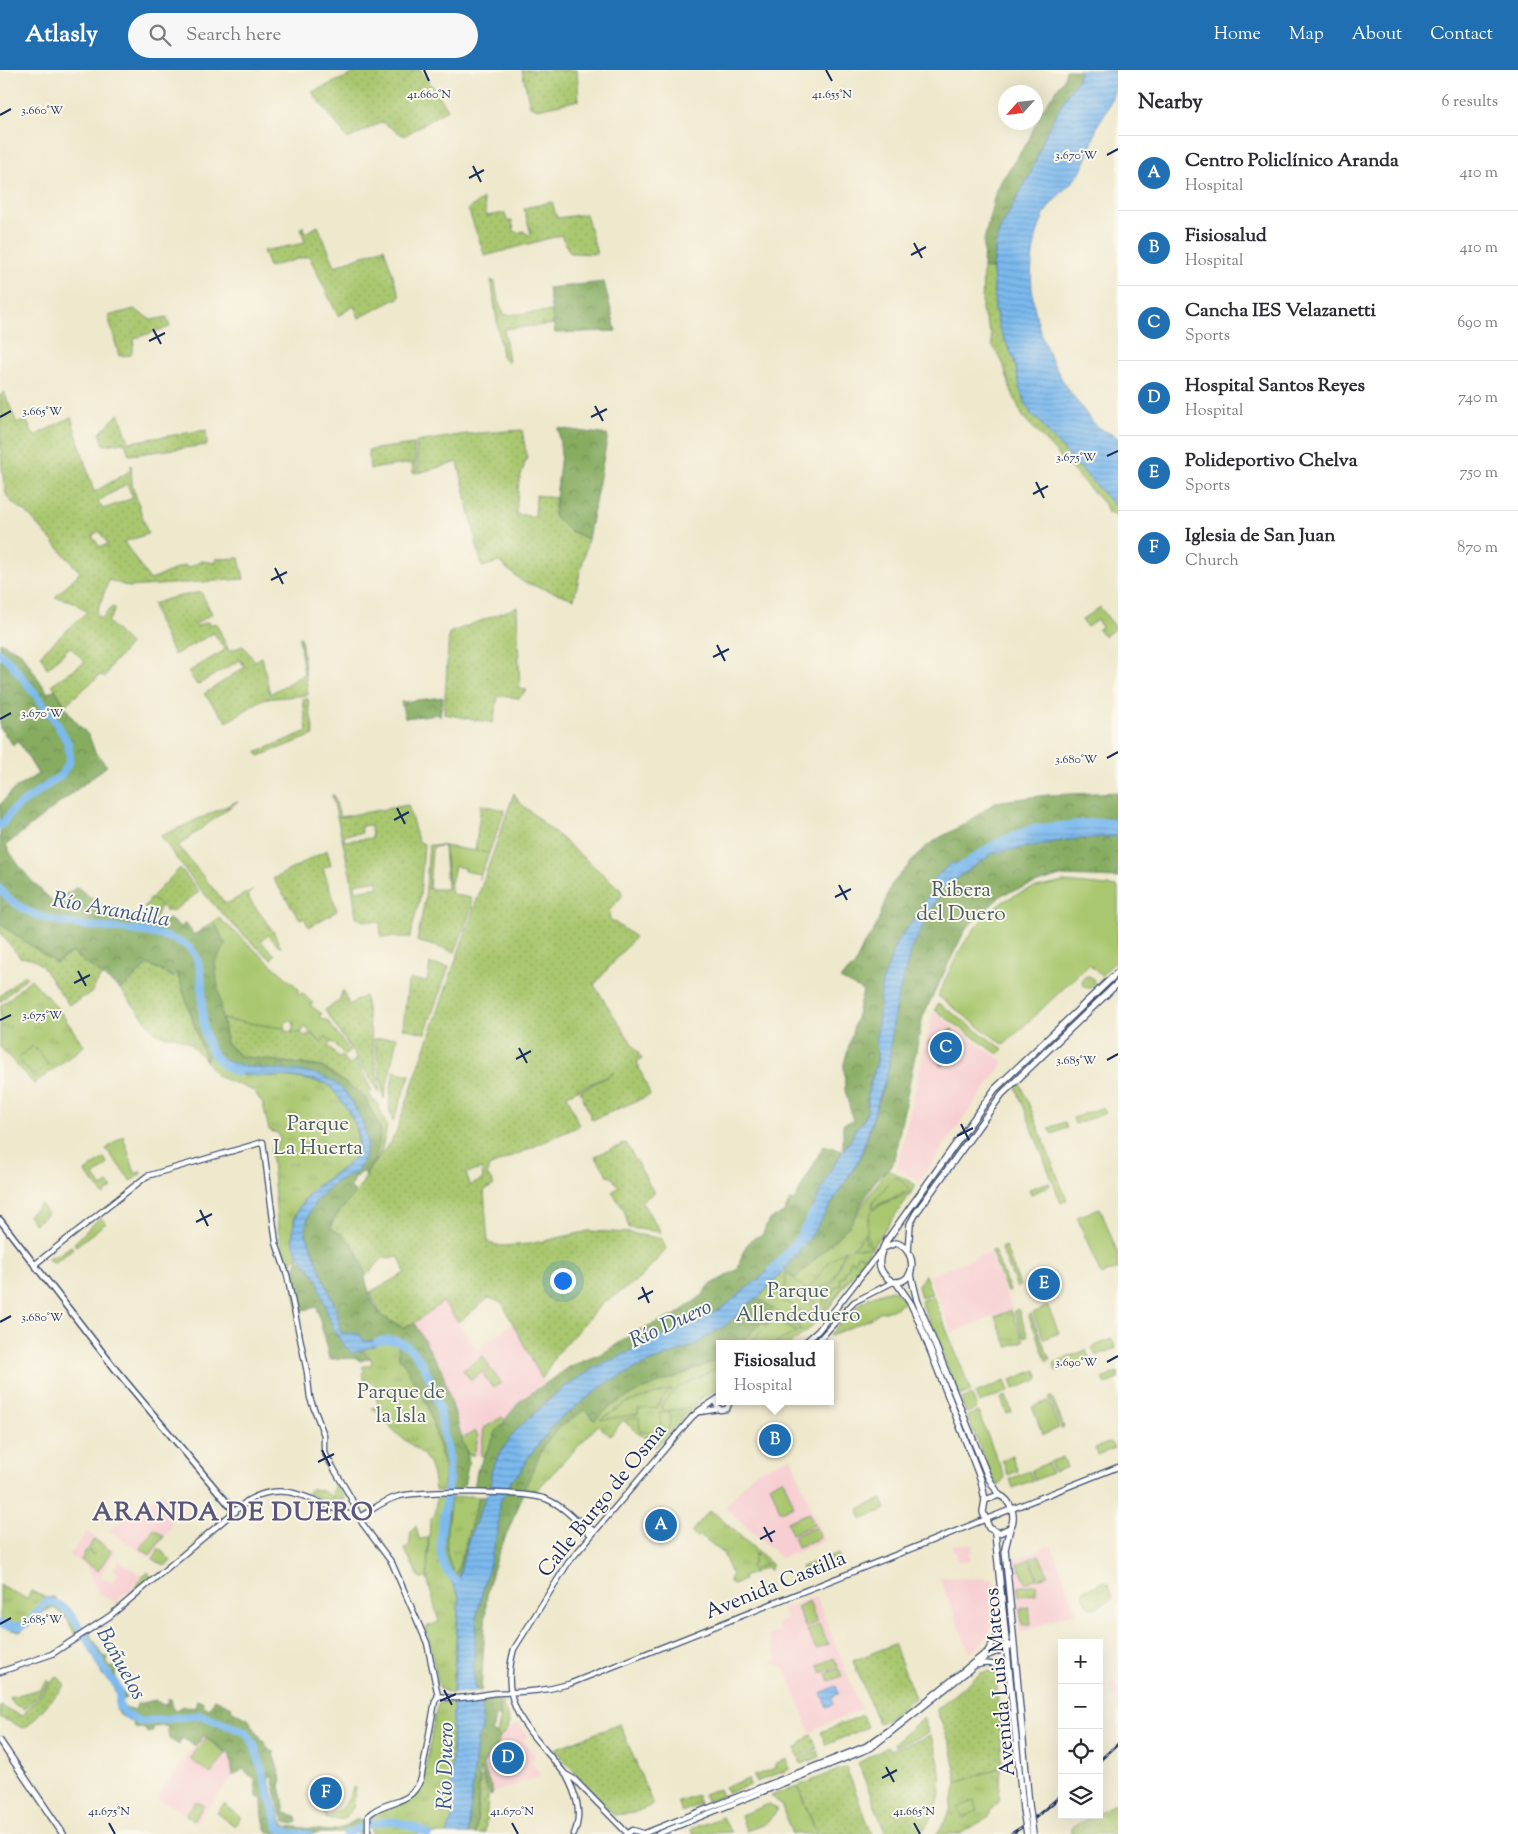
<!DOCTYPE html>
<html lang="en">
<head>
<meta charset="utf-8">
<style>
  body { margin:0; font-family:"Sorts Mill Goudy",serif; background:#f7f7f7; color:#2b2b33 }
  .controls { position:absolute; right:15px; bottom:15px; display:grid; overflow:hidden; border-radius:0px; box-shadow:0 5px 20px #0002 }
  .controls button { width:45px; height:45px; display:grid; place-items:center; padding:0; border:0; border-bottom:1px solid #e1e1e2; background:#fff; color:#2b2b33; font:25px sans-serif }
  .compass { position:absolute; left:998px; top:15px; width:45px; height:45px; border-radius:50%; background:#fff; box-shadow:0 5px 20px #0002; rotate:243deg }
  .you { position:absolute; left:562px; top:1210px; width:18px; height:18px; margin:-12px; border:4px solid #fff; border-radius:50%; background:#1a73e8; box-shadow:0 0 0 8px #1a73e833 }
  .badge { display:grid; place-items:center; width:32px; height:32px; border-radius:50%; background:#1f6fb2; color:#fff; font-size:16px; font-weight:700 }
  .pin { position:absolute; translate:-50% -50%; border:2px solid #fff; box-shadow:0 1px 5px #0006 }
  .popup { position:absolute; left:716px; top:1270px; width:118px; height:65px; box-sizing:border-box; display:grid; place-content:center; border-radius:0px; background:#fff; filter:drop-shadow(0 1px 4px #0005); font-size:16px; white-space:nowrap; color:#7c7c81 }
  .popup b { font-size:19px; color:#2b2b33 }
  .popup::after { content:''; position:absolute; left:50%; top:100%; margin-left:-10px; border:10px solid transparent; border-top-color:#fff }
  .list { margin:0; padding:0; list-style:none }
  h2 { display:flex; justify-content:space-between; align-items:center; height:65px; margin:0; padding:0 20px; font-size:21px }
  h2 small { font-size:16px; font-weight:400; color:#7c7c81 }
  .list li { display:grid; grid-template-columns:32px 1fr auto; gap:15px; align-items:center; box-sizing:border-box; height:75px; padding:0 20px; border-top:1px solid #e1e1e2 }
  .list b { display:block; font-size:19px; white-space:nowrap }
  .list p { margin:0; font-size:16px; white-space:nowrap; color:#7c7c81 }
  .list em { font-size:16px; font-style:normal; color:#7c7c81 }
  .icon { flex:none; width:28px; height:28px; fill:none; stroke:currentColor; stroke-width:2; stroke-linecap:round; stroke-linejoin:round }
  .map { position:relative; flex:none; width:1118px; height:1764px; overflow:hidden }
  header { display:flex; align-items:center; gap:30px; box-sizing:border-box; height:70px; padding:0 25px; background:#1f6fb2; color:#fff }
  header strong { font-size:24px }
  nav { display:flex; gap:28px; margin-inline-start:auto; font-size:18px }
  .search { width:350px; height:45px; background:#f7f7f7; display:flex; align-items:center; gap:12px; box-sizing:border-box; padding:0 18px; border-radius:28px; color:#7c7c81; font-size:19px }
  main { display:flex }
  aside { flex:1; background:#fff }
  .map>svg:first-child { display:block }
  .built { fill:#f7cfd2 }
  .grass { fill:url(#grass-dots); stroke:#627b66; fill-rule:evenodd }
  .forest { fill:url(#forest-crowns); stroke:#506e60 }
  .park { fill:url(#park-tufts); stroke:#627b66 }
  .garden { fill:#a9c76e; stroke:#627b66 }
  .water { fill:url(#water-rules); stroke:#4b74a6 }
  .pier { fill:#eee8cc }
  .lines { fill:none; stroke-linecap:round; stroke-linejoin:round }
  .river { stroke:#7bb9ee; stroke-width:8 }
  .tertiary-casing { stroke:#3b4b6e; stroke-width:7 }
  .secondary-casing { stroke:#3b4b6e; stroke-width:8 }
  .primary-casing { stroke:#3b4b6e; stroke-width:8 }
  .trunk-casing { stroke:#3b4b6e; stroke-width:8 }
  .tertiary { stroke:#fff; stroke-width:4.5 }
  .secondary { stroke:#fff; stroke-width:5 }
  .primary { stroke:#fff; stroke-width:5.5 }
  .trunk { stroke:#fff; stroke-width:5.5 }
  .rail-casing { stroke:#1b2f5e; stroke-width:3 }
  .rail { stroke:#fbf7ec; stroke-width:1; stroke-dasharray:4; stroke-linecap:butt }
  .trunk-bridge-casing { stroke:#3b4b6e; stroke-width:8; stroke-linecap:butt }
  .trunk-bridge { stroke:#fff; stroke-width:5.5 }
  .ticks { fill:none; stroke:#1b2f5e; stroke-width:2 }
  .labels { text-anchor:middle; dominant-baseline:central; stroke-width:4; stroke-linejoin:round; paint-order:stroke }
  .park-label { font-size:21px; fill:#465d63; stroke:#fbf7ec }
  .street-label { font-size:21px; fill:#1b2f5e; stroke:#fbf7ec }
  .water-label { font-size:22px; font-style:italic; fill:#385889; stroke:#fbf7ec }
  .district-label { font-size:26px; font-weight:bold; letter-spacing:1px; fill:#5a577f; stroke:#fbf7ec }
  .ticks-label { font-size:12px; text-anchor:middle; fill:#1b2f5e; stroke:#fbf7ec; stroke-width:4; stroke-linejoin:round; paint-order:stroke }
</style>
</head>
<body>
<header>
<strong>Atlasly</strong>
<div class="search"><svg class="icon" aria-label="search" viewBox="0 0 24 24"><circle cx="10" cy="10" r="6"/><path d="M15 15l6 6"/></svg>Search here</div>
<nav><a>Home</a><a>Map</a><a>About</a><a>Contact</a></nav>
</header>
<main>
<div class="map">
<svg width="1118" height="1764" viewBox="0 0 1118 1764">
  <defs>
    <pattern id="grass-dots" width="8" height="8" patternUnits="userSpaceOnUse" patternTransform="scale(1.25)"><rect width="8" height="8" fill="#a9c76e"/><path d="M2 2h.1M6 6h.1" fill="none" stroke="#91ab62" stroke-width="1.8" stroke-linecap="round"/></pattern>
    <pattern id="forest-crowns" width="20" height="18" patternUnits="userSpaceOnUse" patternTransform="scale(1.25)"><rect width="20" height="18" fill="#86ac61"/><path d="M2 6a3 3 0 1 1 6 0M12 15a3 3 0 1 1 6 0" fill="none" stroke="#6d8c53"/></pattern>
    <pattern id="park-tufts" width="24" height="20" patternUnits="userSpaceOnUse" patternTransform="scale(1.25)"><rect width="24" height="20" fill="#a9c76e"/><path d="M3 7l-1-3M5 7V3M7 7l1-3M15 17l-1-3M17 17v-4M19 17l1-3" fill="none" stroke="#91ab62"/></pattern>
    <pattern id="water-rules" width="6" height="5" patternUnits="userSpaceOnUse" patternTransform="scale(1.25)"><rect width="6" height="5" fill="#7bb9ee"/><path d="M0 2.5h6" fill="none" stroke="#6497c4"/></pattern>
  </defs>
  <rect width="100%" height="100%" fill="#fbf7ec"/>
  <filter id="ink" filterUnits="userSpaceOnUse"><feTurbulence type="fractalNoise" baseFrequency=".02" numOctaves="2"/><feDisplacementMap in="SourceGraphic" scale="10" xChannelSelector="R" yChannelSelector="G"/><feConvolveMatrix kernelMatrix="1 2 1 2 8 2 1 2 1" color-interpolation-filters="sRGB"/></filter>
  <filter id="wash" filterUnits="userSpaceOnUse"><feTurbulence type="fractalNoise" baseFrequency=".0096" numOctaves="4" result="noise"/><feDisplacementMap in="SourceGraphic" scale="20" xChannelSelector="R" yChannelSelector="G"/><feGaussianBlur stdDeviation="1.12" result="paint"/><feColorMatrix in="noise" values="0 0 0 0 0 0 0 0 0 0 0 0 0 0 0 0 0 1.4 0 .05"/><feComposite in="paint" operator="in"/></filter>
  <g filter="url(#wash)">
    <rect width="100%" height="100%" fill="#eee8cc"/>
    <path class="built" d="M933,942l71,50 -85,119 -22,-14z
      M989,1182l23,57 -60,24 -23,-57z
      M443,1232l34,47 36,-26 31,60 -24,18 -23,29 -13,26 -16,-1 -20,-56 -34,-76z
      M791,1387l33,84 -43,17 -56,-51 30,-35z
      M163,1421l8,27v9l-20,31 -42,-27z
      M87,1462l29,20 -13,18 1,1 -3,6 11,6 6,-10 -4,-4 5,-8 22,14 -12,19 -4,-3 -9,12 -18,-10 -12,-28 -17,-9z
      M953,1474h19v9h-8l6,2v6h-13l-1,-9 -4,-1z
      M1051,1475l26,66 -57,22 -7,-73z
      M943,1507l51,2 3,28 -3,14 -7,16 -17,17 -30,-75z
      M816,1526l45,113 -44,19 -6,6 -26,-65 -13,-7 6,-4 -10,-22 12,-5 -3,-8 9,-4 -4,-10z
      M1116,1610l2,2v24l-10,-22h3z
      M519,1653l9,13 -5,3 12,16 -4,7 10,14 -48,17 -10,-31 9,-12 4,1 3,-11 7,-10z
      M203,1665l27,20 3,21 -37,47 -20,-15 -18,-8v-5z"/>
    <path class="grass" d="M362,0h59l27,39 -44,27 -22,-14 -34,17 -36,-47z
      M522,0h55l2,30 -41,9 -8,-3z
      M483,129l4,17 18,-3 2,8h5l2,9 3,3 6,-2 6,4 2,-1 -7,-26 28,-6 5,16 29,-4 11,40 -27,-1 -9,-18 -76,21 -17,-47z
      M303,156l2,7 13,-7 17,40 49,-18 16,49 -41,21 -5,-12 -16,10 -29,-60 -40,11 -6,-16 42,-8 -4,-15z
      M983,198l10,1 2,39 3,15 16,36 7,33 11,24 6,3 11,15 69,75v8l-10,-4 -3,-8 -82,-88 -12,-27 -8,-27 -11,-18 -1,-11 -9,-23z
      M491,210l4,2 3,19 7,14 47,-4 2,13 -50,5 5,32 -2,1 -5,-6z
      M134,239l17,11 16,-3 3,10 -35,11 -4,17 -12,1 -11,-40z
      M4,322l13,31 9,-3 8,16 37,-19 23,75 36,-21 1,-6 1,19 16,50 -24,8 26,38 35,-15 2,3 15,-7 14,2 -1,-4 24,-1 5,21 -115,8 -20,-7 -13,34 6,4 10,-11 4,2 -8,13 22,22 -13,16h-3l-9,17 -5,-2 -35,30 -13,-21 33,-22 -15,-15 -23,22 -6,-15 46,-42 -15,-11 -17,-4 25,-25 -55,-61c-7,-4 -14,-8 -18,-15 -7,-17 -7,-77 -7,-100zM127,414l6,14 -30,11 -5,-8zM99,461l9,13 -8,3 -8,-11z
      M119,343l10,29 77,-12 1,15 -78,10 -4,-13 -21,3 -4,-12z
      M522,360l5,27 -8,24 -3,33 19,2 1,-21 20,3 -1,18 12,13 21,10 -14,60 -51,-17 -24,-20 -17,5 -24,-105 -40,11 -2,-31 50,-8z
      M414,374l2,29h-3l-1,-10 -42,6 -2,-19z
      M201,522l11,22 -17,10 1,2 12,-4 1,3 7,-2 13,28 14,-5 12,15 7,-4 8,37 34,-20 -5,-36 2,-1 7,58 -45,4 -36,23 -23,-28 41,-27 -5,-7 -43,25 -9,-13 37,-22 -11,-17 -40,22 -16,-34 -5,-17 14,-5z
      M517,537l3,82 7,1 -8,8 -21,-2 -5,27 -49,-9 5,-81z
      M303,629h5l6,36 -55,21 -2,-4 50,-21z
      M514,723l4,8 103,89 1,6 -13,15 1,8 25,18 -41,48 48,74 -5,3 13,33 -58,25 -12,-29 34,-18 -47,22 12,31 -90,41 -2,7 7,11 -10,6 4,52 14,3 28,-2 59,-13 41,2 32,6 4,11 -26,28 -33,23 -1,-2 -50,56 -14,24 -40,-76 -13,-5 -31,24 -15,-20 -29,21 -11,4 -22,-11 -11,-24 35,-19 -6,-16 -16,1 -17,18c-6,-22 -13,-39 -36,-47 6,-19 26,-32 35,-51 5,-9 -1,-67 -1,-82l-42,-29 -82,-11 -14,-13 -4,-24 63,9v3l16,2 5,4 3,-4 12,9 5,-6 6,6 -4,4 11,12 3,-2 7,9 7,-6 16,32 -3,2 4,8 3,-1 11,27 -6,25 -7,13 21,-30zM482,1099l1,10 -13,7 -4,-13z
      M332,725h2l6,22 68,-12 10,36 6,3 -4,53 -10,40h-29l-1,-15 -19,-2 -5,-3 -5,-39zM371,755l1,13 -28,3v-6l18,-2 -1,-7zM377,810l2,7 -23,4 -1,-7z
      M238,731l-60,45 48,58 28,-15 -7,7 26,35 8,17 -13,-13 -7,6 14,14 -4,4c-43,-35 -79,-76 -110,-123z
      M481,735l24,5 -16,43 -14,-2z
      M429,775l15,1 8,48 19,4 1,9 -17,45 -38,-11 8,-42zM444,776l3,43h-18l3,-38 1,-4z
      M327,780l4,15 -8,3 14,43 -28,16 -5,-9 -4,1 -27,-40z
      M180,798l19,24 -25,18 -7,1 -16,-13z
      M0,854l56,39 16,-11 30,23 -11,18 -22,12 -28,-40 -8,-6 -13,-2 -20,-24z
      M148,894l25,13 4,-6 29,90 -18,-19 -13,-6h-11l-9,-4 -34,-42z
      M430,894l19,3 -24,66 -22,-5 5,-46 3,-3 16,3z
      M24,905l3,2 -27,25v-6z
      M343,920l6,15 16,-9 15,97 -55,-83 14,-9z
      M395,967l2,1 -13,61 -10,-60z
      M394,1001l16,4 -17,47c-7,-17 -2,-33 1,-51z
      M626,1073l28,50 -13,8 20,31 -32,-4 -5,-18 -12,-18 7,-5 -8,-11 -2,1 -14,-21z
      M894,1574l21,54 -28,22 -9,3 -25,-62z
      M988,1601l8,2 6,87 -1,7 -44,16 -5,-34 -16,-40 45,-36z
      M56,1607h2l7,8 -38,42 -4,1 -23,-11v-11l22,10z
      M48,1610l2,2 -25,27 -12,-5 -3,-7 30,-8z
      M863,1645l5,12 -42,18 -5,-13z
      M620,1654l33,81 -20,8 -19,2 -60,-66z
      M811,1664l6,15 -19,8 -3,-8z
      M931,1666c13,35 16,69 -12,98h-33l-28,-71 30,-16 2,3z
      M787,1689l3,10 -34,13 -2,-6 21,-8v-4z
      M846,1697l26,67h-55l-19,-48z
      M482,1707l6,20 -3,37h-9l4,-56z"/>
    <path class="forest" d="M1066,0h14l-3,11 -30,49 -16,43 -30,55 -5,15 -3,26 -10,-1 1,-27 12,-52 33,-50 13,-29 22,-31z
      M604,212l12,49 -61,2 -7,-45z
      M558,358l50,7 -20,104 -21,-10 -13,-13 7,-62z
      M0,572l21,11 27,40 7,-4 16,27 18,20 6,16 12,14 -101,79c10,20 30,42 48,57l23,-15 38,29 17,-1 26,10 11,-6 12,8 4,-4 9,12 22,-10 10,20 -4,70 4,28 14,13 82,11 42,29 17,34 -5,27 -10,19 -2,-5 -11,8 -2,9 5,5 -23,26 -3,9c42,19 28,56 49,85 5,7 16,9 23,15l12,-5 28,48 27,90 -5,25 -6,4 -14,1 -2,-34 -14,-50 -4,-10 -25,-38 -1,-17 -13,-3 -21,2 -5,-7 -18,-1 -5,-24 -31,-78c3,-29 26,-50 52,-59 0,-12 2,-56 -2,-65 -31,-62 -112,-17 -143,-58l-6,12 -29,-89 -4,5 -25,-13 -27,26 -49,-38 -16,11 -56,-39v-119l13,-15 25,-16 -20,-33 -5,4 -13,-17z
      M443,627l-3,17v3v-3l-35,4 -4,-16z
      M1118,722v25l-18,5 -78,10 -46,23 -44,36 -19,30 -16,20 -21,103c4,25 -6,29 -8,50 -2,14 1,25 -13,34l-3,10 -9,12v-26l10,-3 -8,-31 -1,-26 19,-73 -23,-12 15,-14 8,-19 13,-19 15,-42 32,-36 16,-11 28,-15 28,-21 52,-7z
      M1118,766v42l-58,-2 -57,18 -37,34 -43,88 -30,148 -16,14 -29,49 -53,52 -11,-9 26,-33 51,-79 27,-87 7,-64 17,-60 30,-58 51,-36 73,-13z
      M824,1075l18,6c-22,39 -34,83 -67,114 -20,18 -42,39 -66,51 -74,40 -147,51 -199,125 -13,19 -19,24 -19,48h-17l3,-18 20,-41 23,-29 51,-35 32,-13 40,-25 31,-12 29,-21 4,-8 31,-18c4,-15 7,-30 24,-34l7,-15 15,-7 6,-13 4,1z
      M298,1187l18,19 20,59 25,17 3,-2 7,8 -11,3 -4,-3 -27,1 -12,-52 -19,4 -6,-33z
      M758,1228l15,10c0,15 -19,30 -33,35 -5,2 -14,1 -20,1v13c-38,23 -97,31 -125,64l-10,-11 -41,35 -49,117 -8,30 -6,99h-5l-3,-21 4,-56 21,-84 1,-28 9,-11 3,-11 10,-8 6,-13 28,-36 50,-39 40,-20 48,-18z
      M479,1427h7l-19,47 -9,37c-3,-3 -9,-7 -11,-9 -15,-19 -3,-53 0,-74h4c-2,20 -10,61 5,76z
      M54,1527l34,33 15,26 5,2 -2,3 5,7 3,-2 2,3 -1,7 11,22 -7,3 -7,-17 -9,-8 -21,-41h-7l-8,-16 -13,-11 -11,4 -23,20 -20,-5v-7l11,4 16,-2 19,-24z
      M498,1628l3,19 -6,-1 -3,16 5,2 3,4 -4,13 -4,-1 -9,15 10,28 -3,3 -10,-27 -4,65h-8l9,-95 5,-9 -1,-31z
      M167,1629h4l3,12 9,-5 12,2 2,-8 7,3 -1,2 6,4 6,-10 17,8 -1,3 17,9 22,32 5,1 -2,1 9,28 -2,5c2,10 4,18 5,27l12,3v6l-4,2 -8,-2 -5,-11 -8,-34h-4l13,43 5,6 44,5 14,-4 13,-8 7,4 1,10h-97c-5,-10 -6,-23 -6,-34l-5,-2 -2,-17 -12,-11 -10,7 -3,-21 -26,-19 -8,10 -14,-8 -3,7 -10,-6 -2,-13 -14,1v5l-6,1 -2,-4 -4,-2 -4,2 -4,-4 1,-2 -14,-8 -4,-7 5,-2 14,4 2,-6 18,-4 8,5 5,-2z"/>
    <path class="park" d="M31,909l28,31 25,36 -50,38 -34,-37v-40z
      M211,979l10,13 18,12 53,3 36,7 16,19 12,22 2,28 -4,7 -43,30 -12,18 -5,11 -1,19 5,19h-3l-7,12 -10,-39 -7,-82 5,-2 4,-6 -1,-6 -10,-4 -6,-26 -9,-13 -37,-15 -11,-15z
      M887,1099l29,16 -88,124 -20,21 -18,14h-51l22,-21 5,2 7,-8 -4,-4 4,-5 -15,-10 26,-28 11,9 53,-52z
      M41,1134l7,10 -14,10 -6,-9z
      M1011,1240l13,31 -16,6 -13,-30z
      M385,1269l13,3 1,17 3,1 26,47 16,59v25h-9c-3,-42 -20,-39 -44,-63 -6,-7 -11,-14 -19,-20l6,-2 -4,-22 -10,-4 -2,-7 3,-2 -3,-4 10,-3 -1,-6 -9,-8z
      M720,1287v30l-17,10 -47,50 -33,-27 -13,16 -12,-11 -63,67h-12l21,-47 17,-19 24,-16 10,11c28,-33 87,-41 125,-64z
      M469,1426l10,1 -23,78c-15,-19 -8,-54 -5,-77z
      M447,1428l-6,36v20l6,19 12,23 -7,98 -12,-5 -14,-62 13,-5 -12,-44 3,-58 5,-5 1,-16z
      M882,1429l4,10 -24,10 -4,-10z
      M712,1441l60,53 -1,5 -2,1 -2,-3 -24,10 1,3 -10,4 -4,-2 -1,-3 3,-4 -9,-22 -23,-18 -3,3 -6,-6 17,-20z
      M1104,1512l5,2 3,15 -18,9h-5l-6,-12 1,-6z
      M0,1515l27,14 4,-8 15,7 -19,24 -16,2 -11,-4z
      M453,1632l-2,97c6,11 2,25 -4,35h-76l1,-19 3,-2c20,-7 37,-10 48,-30l13,-73 3,-7z
      M923,1648l6,15 -34,13 -1,-3z
      M818,1681l2,6 -19,7 -2,-5z
      M1001,1697l-2,35 -8,8 -3,8 -19,10 -8,6h-24l12,-20 8,-31z
      M748,1709l2,6 -22,8 -3,-6z
      M719,1719l3,7 -15,6 -4,-8z
      M697,1725l3,9 -18,8 -4,-11z
      M1118,1732v32h-47v-6l23,-13h5v-3z"/>
    <path class="garden" d="M1100,537l16,21 -11,8 -7,-6 4,-3 -5,-7 -10,7 -5,-7z
      M444,776l45,7 -10,26 1,-5 -16,-3v-3l-9,-2 -5,22z
      M1063,812l55,5v72l-17,17 -12,-12 -85,81 -66,-49c19,-43 39,-88 87,-105 12,-4 26,-6 38,-9z
      M151,828l10,8 -8,17 -8,-3 4,-9 -5,-3z
      M219,848l80,71 -2,4 2,2 3,-2 11,10 -3,2 12,9 -3,2 4,4 3,-1 24,32 -5,4 -19,-19 -5,6 -16,-15 -4,6h-9l2,-11 -7,-1 -4,7 -61,-9 -7,-57 11,-17 -10,-20 -22,10z
      M1082 912a6 6 0 1 1 12 0a6 6 0 1 1-12 0Z
      M938,933l65,46 -5,5 -63,-44z
      M952,959l12,25 -23,12 -13,-24z
      M33,976l15,18 -15,12 -15,-18z
      M1020,1012l47,118 -6,3 -45,-116z
      M1103,1037l2,6 -30,11 -2,-6z
      M1065,1052l2,6 -15,6 -3,-6z
      M123,1066l12,37 6,-1v2l-10,7 -25,-32z
      M104,1088l4,6 -14,12 8,11 6,-4 4,5 -9,7 -18,-23z
      M895,1106l14,11v3l-37,18 1,-6z
      M1049,1112l1,4 -19,8 -2,-5z
      M912,1122l-41,56c-6,-12 -5,-24 0,-36l9,-7z
      M1100,1138l18,46v15l-17,6 -24,-58z
      M100,1147l6,6 -30,23 -2,-3z
      M864,1163l3,15h-15l7,-6z
      M71,1176l2,2 -17,14 -6,-1 -3,-3 14,-5z
      M1005,1176l15,40 -3,2 -16,-40z
      M845,1180l-12,32 -11,4 -11,12 -6,-5 24,-31z
      M994,1180l16,41 -3,1 -16,-41z
      M857,1185l8,2 -47,64 18,-35 5,-1 -1,-7 5,-1 -1,-6 4,-1 2,-10 5,2z
      M786,1203l19,15 -3,5 9,7 -1,12 3,6 -2,2 -32,-25 7,-10z
      M925,1205l7,19 -11,3 -3,-11z
      M831,1217l-15,30c-6,-13 0,-27 15,-30z
      M892,1220l5,2 9,11 -7,1c-5,9 -13,6 -20,8 -3,7 -40,19 -50,24 18,-22 33,-40 63,-46z
      M933,1226l38,95 -12,5 -38,-95z
      M1048,1236l11,27 -15,6 -11,-26z
      M773,1238l29,22 -3,1 -25,-13 -4,-6z
      M1018,1239l10,27 -4,1 -10,-26z
      M1031,1244l19,46 -3,2 -11,-28 2,-1 -3,-2 -7,-16z
      M774,1250l23,12 -24,12h-24z
      M1112,1269l4,9 -20,8 -4,-9z
      M1086,1280l3,8 -33,13 -3,-8z
      M483,1286l7,11 -19,13 -8,-10z
      M720,1296v21l-17,10 -10,11 -29,3 -3,-5 16,-18z
      M491,1299l10,14 -8,5 -10,-14z
      M1036,1300l3,9 -25,10 -3,-9z
      M1118,1302v7l-13,5 -3,-5z
      M1005,1311l4,10 -30,12 -4,-10z
      M672,1319l-11,11 -4,8 -19,1v5l-38,6 26,-17z
      M972,1325l5,14 -11,4 -5,-14z
      M1006,1326l6,16 -5,2 -6,-16z
      M1052,1327l12,30 -2,3 -13,-32z
      M1048,1331l11,27 -16,7 -11,-28z
      M670,1342c4,13 -6,26 -18,28l-1,-9 10,-1 -1,-17z
      M978,1342l27,66 -6,8 -7,-9 -25,-61z
      M502,1347l3,4 -8,9 -13,26h-3l3,-28z
      M639,1347l1,15 9,-1 -2,9 -22,-18 2,-3z
      M475,1361l3,5 -4,19h-6l-6,-16z
      M1111,1372l3,6 -17,7 -2,-7z
      M1012,1386l6,15 -10,4 -6,-15z
      M1063,1387l4,10 -13,5 -4,-10z
      M1048,1393l4,10 -17,7 -4,-10z
      M1029,1401l4,9 -20,8 -3,-9z
      M783,1409l11,27 -14,5 -10,-27z
      M336,1411l8,18 -2,1 -9,-2 -1,-6z
      M311,1419c10,0 21,5 25,15l-29,-11z
      M809,1443l5,12 -22,9 -5,-12z
      M416,1456l3,13 9,-1 -1,40 -7,1 -16,-31 5,-1 2,-15z
      M816,1457l4,11 -23,9 -4,-11z
      M154,1459l10,7 -14,19 -10,-7z
      M94,1469l17,12 -13,20 -17,-11 5,-10 8,5 -6,-6z
      M159,1478l12,13 -6,5 -12,-7z
      M838,1483l2,6 -36,15 -3,-7z
      M755,1484l11,10 -14,6 -2,-4 3,-2z
      M1039,1485l9,20 -9,4 -9,-21z
      M1029,1489l8,19 -11,5 -8,-19z
      M148,1502l3,5 -19,16 10,-17z
      M1036,1514v10l-17,2 -1,-9z
      M809,1531l8,21 -12,5 -8,-20z
      M1029,1537l2,17 -9,1 -2,-17z
      M819,1554l9,20 -12,5 -9,-19z
      M834,1588l4,8 -16,7 -4,-8z
      M838,1598l4,8 -13,5 -3,-7z
      M500,1631h2l7,21 -2,7 -7,9 -3,-4 4,-17z
      M206,1668l20,15 -15,21 -21,-15z
      M797,1716l20,48h-25l-11,-30 -10,-8z
      M353,1717l3,1 -3,20 -9,11h-18l-4,-11 6,9c16,-7 19,-14 25,-30z
      M196,1731l8,5 -11,15 -8,-6z
      M974,1731l4,9 -15,8 -5,-10z
      M224,1734l17,13 -6,9 -18,-13z
      M769,1734l6,3 2,4 -12,13 -19,7 -5,-16z
      M722,1747l9,15 -38,2 -2,-5z"/>
    <path class="water" d="M1080,0h38c0,14 -7,31 -13,43 -3,6 -8,11 -9,17 -4,13 -9,33 -18,45 -10,13 -27,25 -34,40 -28,63 -6,137 35,189 6,7 11,17 19,23 6,4 14,7 20,11v71l-69,-75 -11,-15 -6,-3 -11,-24 -7,-33 -14,-29 -5,-22 -2,-39 3,-26 5,-16 30,-54 16,-43 21,-37 9,-12z
      M1118,747v19l-52,4 -73,13 -51,36 -30,58 -17,60 -7,64 -29,89 -49,78 -26,32 -26,28 -7,4 -25,23 -33,21 -48,18 -40,20 -50,39 -28,36 -6,13 -10,8 -3,11 -9,11 -1,28 -21,84 -4,56 2,19 7,12v29l-5,9 -9,95h-21l7,-21 -3,-16 2,-95 6,-106 -12,-23 11,8 9,-37 20,-50 4,-5v-17l9,-19 17,-24 42,-38 35,-23 127,-59 56,-45 22,-26 31,-67 22,-33 3,-10 7,-4 6,-13v-18l10,-35 -2,-14 6,-61 15,-42 16,-20 17,-28 3,-13 18,-17 11,2 33,-21 27,-12 78,-10z
      M222,990c15,4 29,8 45,9 24,2 54,0 73,18 8,7 14,19 19,28 12,23 10,36 -2,57 -26,9 -49,30 -52,59l31,78 5,24 18,1 5,7h26l-38,12c-21,-18 -26,-46 -34,-71 -6,-17 -25,-25 -25,-45 -2,-80 122,-51 35,-153 -12,-3 -23,-6 -35,-7 -17,-2 -66,4 -71,-17z
      M836,1616l3,7 -7,4 2,7 -7,3 -6,-14z"/>
    <path class="pier" d="M479,1621l5,8 -34,3 1,-8z"/>
    <g class="lines">
      <path class="river" d="M0,583l10,9 43,55 15,26 2,13 -1,7 -9,13 -46,33 -14,17
        M954,801l41,-27 36,-15 69,-7 18,1
        M0,819c41,49 112,31 166,48 9,3 18,5 24,11 28,29 -10,100 47,125
        M772,1200l27,-32 14,-25
        M377,1272c46,-15 63,62 67,94 0,4 3,6 3,10 2,8 2,19 2,27 0,28 -12,56 -8,84 2,9 6,17 14,22
        M0,1554c32,7 26,-2 46,-22 25,-4 49,53 60,70 4,7 11,11 13,19 1,5 0,10 0,15l8,9 14,7 59,-7 45,17 9,12 25,84 11,5 18,1
        M346,1764c31,-16 52,-17 82,0"/>
    </g>
  </g>
  <g filter="url(#ink)">
    <g class="lines">
      <defs>
        <path id="tertiary" d="M34,1195l113,-89 116,-34 13,101 11,32 20,97 3,26 14,37v17l27,46 11,25 30,40 35,80 11,53
          M803,1274l15,-13 61,-78
          M815,1274l39,-42 39,-20
          M718,1328l-2,6 4,6 7,-1 3,-8
          M700,1342l19,-3
          M359,1447c12,-6 24,-16 37,-20 23,-7 128,-6 150,2 18,7 31,23 45,36
          M579,1450l15,11
          M988,1580l11,-16 4,-15
          M978,1595c12,-4 21,0 30,8
          M0,1602l52,-18 58,-38 137,-115c42,-26 74,8 112,16
          M438,1626c19,5 40,-1 58,-3 28,-1 46,-1 73,-9l549,-217
          M566,1705c10,19 17,38 8,59
          M627,1763l-53,-54 -9,-5c-34,-43 -68,-66 -51,-125l54,-86 124,-146 8,-7 20,-13
          M645,1763l221,-87 29,-20 89,-72 16,-8 13,-1
          M368,1764v-18l3,-3c20,-15 38,-6 50,-34l14,-78 3,-5
          M627,1764l6,-4 13,4
          M658,1764l213,-86 116,-92 22,-9"/>
        <path id="secondary" d="M0,1150l116,150 119,142"/>
        <path id="primary" d="M0,1671l63,93"/>
        <path id="trunk" d="M883,1178l13,-5c21,6 22,41 -3,39 -19,-11 -15,-26 -6,-42l108,-151 123,-117
          M908,1182l2,-28 6,-11 86,-119 116,-111
          M911,1205l6,25 71,177 11,18
          M896,1212l15,22 7,15 63,161 4,20
          M999,1425c12,5 18,22 11,33l-11,5 -10,-5 -6,-16 2,-12z
          M1010,1458l-5,21 24,256
          M995,1463l28,276"/>
      </defs>
      <use href="#tertiary" class="tertiary-casing"/>
      <use href="#secondary" class="secondary-casing"/>
      <use href="#primary" class="primary-casing"/>
      <use href="#trunk" class="trunk-casing"/>
      <use href="#tertiary" class="tertiary"/>
      <use href="#secondary" class="secondary"/>
      <use href="#primary" class="primary"/>
      <use href="#trunk" class="trunk"/>
      <defs>
        <path id="rail" d="M1099,1691l19,-17
          M1011,1764l19,-12 32,-27"/>
      </defs>
      <use href="#rail" class="rail-casing"/>
      <use href="#rail" class="rail"/>
      <defs>
        <path id="trunk-bridge" d="M1029,1735l4,29
          M1023,1739l4,25"/>
      </defs>
      <use href="#trunk-bridge" class="trunk-bridge-casing"/>
      <use href="#trunk-bridge" class="trunk-bridge"/>
    </g>
  </g>
  <path class="ticks" d="M424,0l5,11M826,0l6,11M0,45l11,-6M1107,85l11,-6M473,96l8,16M469,108l15,-8M914,173l8,15M911,185l15,-8M153,259l8,15M149,271l16,-8M595,336l8,15M0,347l11,-6M591,347l16,-8M1107,386l11,-5M1036,412l8,16M1033,424l15,-8M275,498l8,16M271,510l16,-8M717,575l8,16M713,587l16,-8M0,649l11,-6M1107,688l11,-6M397,738l8,16M394,750l15,-8M839,815l8,15M835,827l16,-8M78,901l8,15M74,913l16,-8M0,950l11,-5M519,978l8,15M516,989l15,-8M1107,990l11,-6M961,1054l8,16M957,1066l16,-8M200,1140l8,16M196,1152l16,-8M642,1217l7,16M638,1229l15,-8M0,1252l11,-6M1107,1292l11,-6M322,1380l8,16M318,1392l16,-8M764,1457l8,15M760,1469l15,-8M0,1554l11,-6M444,1620l8,15M440,1631l16,-7M886,1697l8,15M882,1708l15,-8M109,1753l6,11M512,1753l6,11M914,1753l6,11"/>
  <g class="labels">
    <g class="park-label">
      <text x="961" y="821">Ribera<tspan x="961" dy="24">del Duero</tspan></text>
      <text x="318" y="1055">Parque<tspan x="318" dy="24">La Huerta</tspan></text>
      <text x="798" y="1222">Parque<tspan x="798" dy="24">Allendeduero</tspan></text>
      <text x="401" y="1323">Parque de<tspan x="401" dy="24">la Isla</tspan></text>
    </g>
    <g class="street-label">
      <text transform="translate(603 1431) rotate(-51)">Calle Burgo de Osma</text>
      <text transform="translate(776 1516) rotate(-22)">Avenida Castilla</text>
      <text transform="translate(1001 1612) rotate(-95)">Avenida Luis Mateos</text>
    </g>
    <g class="water-label">
      <text transform="translate(111 841) rotate(10)">Río Arandilla</text>
      <text transform="translate(671 1255) rotate(-25)">Río Duero</text>
      <text transform="translate(120 1594) rotate(61)">Bañuelos</text>
      <text transform="translate(447 1696) rotate(-89)">Río Duero</text>
    </g>
    <g class="district-label">
      <text x="233" y="1443">ARANDA DE DUERO</text>
    </g>
  </g>
  <g class="ticks-label">
    <text x="429" y="28">41.660°N</text>
    <text x="832" y="28">41.655°N</text>
    <text x="42" y="44">3.660°W</text>
    <text x="1076" y="89">3.670°W</text>
    <text x="42" y="345">3.665°W</text>
    <text x="1076" y="391">3.675°W</text>
    <text x="42" y="647">3.670°W</text>
    <text x="1076" y="693">3.680°W</text>
    <text x="42" y="949">3.675°W</text>
    <text x="1076" y="994">3.685°W</text>
    <text x="42" y="1251">3.680°W</text>
    <text x="1076" y="1296">3.690°W</text>
    <text x="42" y="1553">3.685°W</text>
    <text x="109" y="1745">41.675°N</text>
    <text x="512" y="1745">41.670°N</text>
    <text x="914" y="1745">41.665°N</text>
  </g>
</svg>
<div class="controls">
<button>+</button>
<button>−</button>
<button><svg class="icon" aria-label="locate" viewBox="0 0 24 24"><circle cx="12" cy="12" r="6"/><path d="M12 2v4M12 18v4M2 12h4M18 12h4"/></svg></button>
<button><svg class="icon" aria-label="layers" viewBox="0 0 24 24"><path d="M12 4l9 5-9 5-9-5zM3 14l9 5 9-5"/></svg></button>
</div>
<svg class="compass" viewBox="-18 -18 36 36"><path d="M0-13l5 13h-10z" fill="#e53935"/><path d="M0 13l5-13h-10z" fill="#7c7c81"/></svg>
<div class="you"></div>
<div class="pin badge" style="left:661px;top:1455px">A</div>
<div class="pin badge" style="left:775px;top:1370px">B</div>
<div class="popup"><b>Fisiosalud</b>Hospital</div>
<div class="pin badge" style="left:946px;top:978px">C</div>
<div class="pin badge" style="left:508px;top:1688px">D</div>
<div class="pin badge" style="left:1044px;top:1214px">E</div>
<div class="pin badge" style="left:326px;top:1723px">F</div>
</div>
<aside>
<h2>Nearby<small>6 results</small></h2>
<ul class="list">
<li><span class="badge">A</span><div><b>Centro Policlínico Aranda</b><p>Hospital</p></div><em>410 m</em></li>
<li><span class="badge">B</span><div><b>Fisiosalud</b><p>Hospital</p></div><em>410 m</em></li>
<li><span class="badge">C</span><div><b>Cancha IES Velazanetti</b><p>Sports</p></div><em>690 m</em></li>
<li><span class="badge">D</span><div><b>Hospital Santos Reyes</b><p>Hospital</p></div><em>740 m</em></li>
<li><span class="badge">E</span><div><b>Polideportivo Chelva</b><p>Sports</p></div><em>750 m</em></li>
<li><span class="badge">F</span><div><b>Iglesia de San Juan</b><p>Church</p></div><em>870 m</em></li>
</ul>
</aside>
</main>
</body>
</html>
